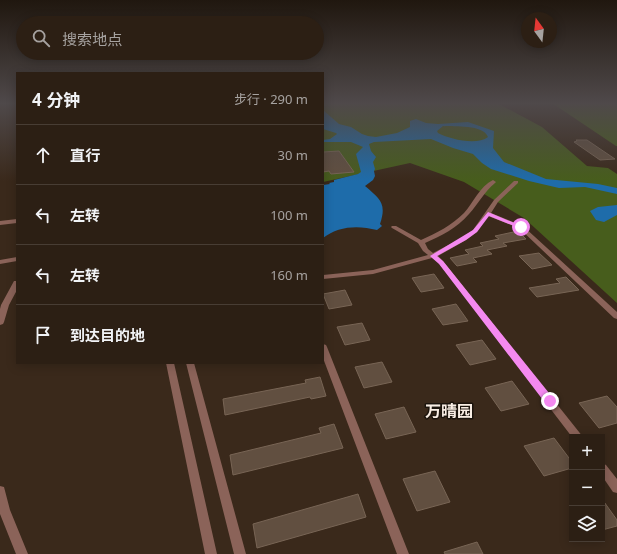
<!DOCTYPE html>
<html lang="zh">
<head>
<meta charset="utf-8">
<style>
  body { margin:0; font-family:"Noto Sans","Noto Sans SC",sans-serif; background:#382c22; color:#f1f3f6 }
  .controls { position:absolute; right:12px; bottom:12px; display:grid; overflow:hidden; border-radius:0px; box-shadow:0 2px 10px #0003 }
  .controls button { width:36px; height:36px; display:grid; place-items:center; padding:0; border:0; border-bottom:1px solid #483d34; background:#2c1f14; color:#f1f3f6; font:20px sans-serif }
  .compass { position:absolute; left:521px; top:12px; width:36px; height:36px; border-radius:50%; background:#2c1f14; box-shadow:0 2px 10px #0003; rotate:345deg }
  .stop { position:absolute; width:12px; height:12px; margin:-9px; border:3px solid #f489f0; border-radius:50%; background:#fff }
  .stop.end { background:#f489f0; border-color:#fff; box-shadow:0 1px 4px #0008 }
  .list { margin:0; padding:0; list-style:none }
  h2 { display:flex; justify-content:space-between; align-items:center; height:52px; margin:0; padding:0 16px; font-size:17px }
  h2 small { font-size:13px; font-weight:400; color:#a6a2a0 }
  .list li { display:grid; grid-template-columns:26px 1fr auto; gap:12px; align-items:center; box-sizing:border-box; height:60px; padding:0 16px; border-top:1px solid #483d34 }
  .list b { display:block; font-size:15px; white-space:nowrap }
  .list em { font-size:13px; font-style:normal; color:#a6a2a0 }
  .icon { flex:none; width:22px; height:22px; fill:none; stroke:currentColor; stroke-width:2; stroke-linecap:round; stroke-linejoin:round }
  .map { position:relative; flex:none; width:617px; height:554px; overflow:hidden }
  .search { position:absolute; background:#2c1f14; box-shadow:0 2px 10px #0003; left:16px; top:16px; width:308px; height:44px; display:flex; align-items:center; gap:10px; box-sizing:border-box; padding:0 14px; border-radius:22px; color:#a6a2a0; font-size:15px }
  .panel { position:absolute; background:#2c1f14; box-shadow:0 2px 10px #0003; left:16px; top:72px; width:308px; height:292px; border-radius:0px }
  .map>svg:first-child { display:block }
  .green { fill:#475d1c }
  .water { fill:#1e6caa; fill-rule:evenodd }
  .building { fill:#614f40; stroke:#786555 }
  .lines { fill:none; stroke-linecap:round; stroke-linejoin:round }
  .street { fill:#8b6359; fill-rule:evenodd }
  .route { fill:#f489f0 }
  .labels { text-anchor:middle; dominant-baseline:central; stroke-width:3; stroke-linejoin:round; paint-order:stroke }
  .near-quarter-label { font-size:16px; font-weight:bold; fill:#f8ede4; stroke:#1b140d }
</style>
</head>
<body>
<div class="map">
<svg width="617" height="554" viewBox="0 0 617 554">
  <rect width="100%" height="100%" fill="#3a291b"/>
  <path class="green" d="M323,103h174l45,24 45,39 21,2 9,6v129l-93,-85 -60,-36 -54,-19 -87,19z
    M552,103h65v43h-1z"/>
  <path class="water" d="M323,110l16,14 12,3 11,7 6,2 8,1 21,-4 13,-6v-6l6,-2 10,4 12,1 30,-2 26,9 -1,17 11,14 42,17 52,5 19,4v6l-32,-7 -26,1 -30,-7 -38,-12 -9,-6 -9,-9 -20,-6 -22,-9 -57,3 -5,2 2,7 5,6 -3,5 2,7 -1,2 1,5 -2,4 -8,6c15,13 22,17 15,38l2,2 -5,4c-19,-5 -39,-4 -54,8v-53l7,-1 -1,-1 5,-1v-2l24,-6 3,-2 -5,-18 7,-7 -12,-5h-28v-2l7,-1 7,-5 -1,-1 -13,-4zM443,126c12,1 40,-2 45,11 -11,9 -39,2 -50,-4l-1,-2z
    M617,205v10l-13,7 -8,-2 -6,-9 8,-4z"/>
  <path class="building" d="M576,140h11l28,19 -15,1 -26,-18 3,-1z
    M339,151l15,21 -23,2 -2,-3 -6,1v-20z
    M518,231l8,8 -23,4 4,3 -20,4 5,4 -19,4 4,4 -20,4 -7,-8 19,-4 -4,-4 18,-4 -3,-3 19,-4 -4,-3z
    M539,253l13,12 -20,4 -13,-13z
    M434,274l10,14 -23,4 -9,-14z
    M566,277l13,13 -42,7 -8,-9 31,-5 -4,-4z
    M345,290l7,15 -23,4 -6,-15z
    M456,304l12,17 -25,4 -11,-16z
    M362,323l8,17 -25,5 -8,-18z
    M482,340l14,19 -26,6 -14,-20z
    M382,362l10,20 -28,6 -9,-21z
    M320,377l6,19 -15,3 -1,-2 -85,18 -2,-16 83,-16 -1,-3z
    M512,381l17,23 -28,7 -16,-23z
    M607,396l10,11v16l-18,5 -20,-25z
    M404,407l12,25 -30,7 -11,-25z
    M334,424l9,24 -110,27 -3,-20 91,-22 -2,-5z
    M554,438l18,24v6l-28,8 -20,-30z
    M435,471l15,31 -33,9 -14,-32z
    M358,494l8,23 -109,31 -4,-24z
    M602,499l15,21v6l-15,4z
    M477,542l6,12h-38l-1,-2z"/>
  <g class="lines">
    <path class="street" d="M493,180l3,2 -1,1c-11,9 -17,21 -26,31 -12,14 -28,22 -44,29l3,6 5,4 29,-15 11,-8 21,-30 20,-19h4v2l-20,19 -7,11 32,13 94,86v7l-3,-1 -95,-90 -31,-12 -11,16 -11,8 -28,16 5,5 140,176h-11l-133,-174 -7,-5 -59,16 -50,5v-4l50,-5 55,-15 -5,-4 -5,-8 -26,-15 -1,-1 1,-1h4l25,14c16,-7 31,-15 43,-27 9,-10 16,-27 29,-33z
      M17,219v4l-17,2v-4z
      M17,257v4l-17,3v-4z
      M14,281h3v9l-8,15 -5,17 -1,2 -3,1v-16l1,-4z
      M323,344l3,1 1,2 82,207h-12l-74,-196z
      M166,363h8l43,191h-12z
      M186,363h8l52,191h-12z
      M602,463l4,2 11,14v14l-4,-1 -11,-16z
      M0,486l4,1 6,23 18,44h-12l-16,-40z"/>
  </g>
  <linearGradient id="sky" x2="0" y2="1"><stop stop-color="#20170f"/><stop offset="0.57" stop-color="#4f494a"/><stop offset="1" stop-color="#4f494a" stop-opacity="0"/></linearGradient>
  <rect width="617" height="181" fill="url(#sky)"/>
  <path class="route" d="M488,212l36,15 -5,1 -30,-12 -12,16 -11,8 -29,16 6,5 110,137 1,3 -1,3h-7l-107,-140 -9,-8 43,-26z"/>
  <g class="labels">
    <g class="near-quarter-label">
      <text x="449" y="411">万晴园</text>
    </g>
  </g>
</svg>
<div class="controls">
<button>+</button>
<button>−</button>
<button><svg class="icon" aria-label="layers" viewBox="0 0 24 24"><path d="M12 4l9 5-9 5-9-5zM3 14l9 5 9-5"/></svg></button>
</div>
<svg class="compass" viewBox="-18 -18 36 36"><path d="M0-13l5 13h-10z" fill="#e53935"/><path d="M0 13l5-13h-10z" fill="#a6a2a0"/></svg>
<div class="stop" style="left:521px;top:227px"></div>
<div class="stop end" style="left:550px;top:401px"></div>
<div class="search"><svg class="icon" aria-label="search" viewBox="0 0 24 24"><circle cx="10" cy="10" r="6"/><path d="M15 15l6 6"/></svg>搜索地点</div>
<section class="panel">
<h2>4 分钟<small>步行 · 290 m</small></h2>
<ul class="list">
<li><svg class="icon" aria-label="ahead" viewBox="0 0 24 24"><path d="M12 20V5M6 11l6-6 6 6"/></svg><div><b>直行</b></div><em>30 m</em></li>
<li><svg class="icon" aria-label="left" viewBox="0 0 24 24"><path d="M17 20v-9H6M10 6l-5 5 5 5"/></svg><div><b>左转</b></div><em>100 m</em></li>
<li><svg class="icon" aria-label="left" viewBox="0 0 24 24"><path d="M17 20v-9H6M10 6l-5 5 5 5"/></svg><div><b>左转</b></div><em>160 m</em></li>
<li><svg class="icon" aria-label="arrive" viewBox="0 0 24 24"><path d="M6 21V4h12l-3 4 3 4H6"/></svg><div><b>到达目的地</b></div></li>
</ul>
</section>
</div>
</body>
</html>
